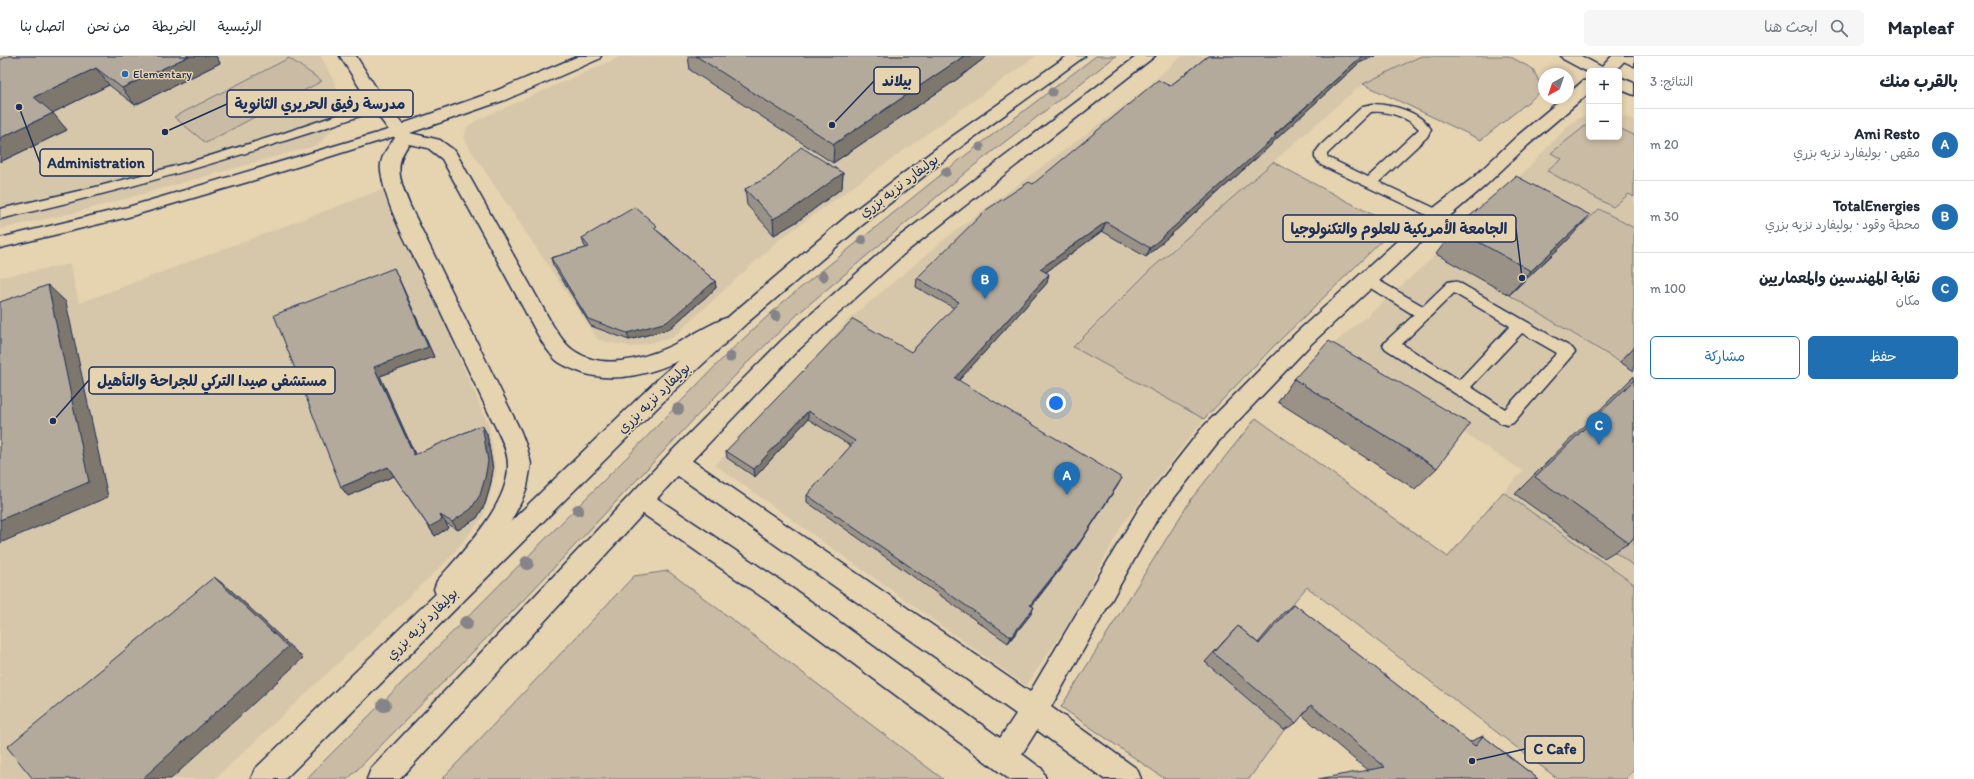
<!DOCTYPE html>
<html lang="ar">
<head>
<meta charset="utf-8">
<style>
  body { margin:0; font-family:Itim,"Playpen Sans Arabic",sans-serif; background:#f6f6f7; color:#1f2937; direction:rtl }
  .controls { position:absolute; right:12px; top:12px; display:grid; overflow:hidden; border-radius:6px; box-shadow:0 2px 6px #0003 }
  .controls button { width:36px; height:36px; display:grid; place-items:center; padding:0; border:0; border-bottom:1px solid #e0e1e3; background:#fff; color:#1f2937; font:20px sans-serif }
  .compass { position:absolute; left:1538px; top:12px; width:36px; height:36px; border-radius:50%; background:#fff; box-shadow:0 2px 6px #0003; rotate:220deg }
  .you { position:absolute; left:1056px; top:347px; width:14px; height:14px; margin:-10px; border:3px solid #fff; border-radius:50%; background:#1a73e8; box-shadow:0 0 0 6px #1a73e833 }
  .badge { display:grid; place-items:center; width:26px; height:26px; border-radius:50%; background:#1f6fb2; color:#fff; font-size:13px; font-weight:700 }
  .pin { position:absolute; translate:-50% -33px; filter:drop-shadow(0 1px 2px #0008) }
  .pin::after { content:''; position:absolute; top:21px; width:14px; height:12px; background:inherit; clip-path:polygon(0 0,100% 0,50% 100%) }
  .list { margin:0; padding:0; list-style:none }
  h2 { display:flex; justify-content:space-between; align-items:center; height:52px; margin:0; padding:0 16px; font-size:17px }
  h2 small { font-size:13px; font-weight:400; color:#747a83 }
  .list li { display:grid; grid-template-columns:26px 1fr auto; gap:12px; align-items:center; box-sizing:border-box; height:72px; padding:0 16px; border-top:1px solid #e0e1e3 }
  .list b { display:block; font-size:15px; white-space:nowrap }
  .list p { margin:0; font-size:13px; white-space:nowrap; color:#747a83 }
  .list em { font-size:13px; font-style:normal; color:#747a83 }
  .actions { display:flex; gap:8px; padding:12px 16px }
  .actions a { flex:1; padding:9px 0; border:1px solid #1f6fb2; border-radius:6px; text-align:center; font-size:14px; color:#1f6fb2 }
  .actions .main { background:#1f6fb2; color:#fff }
  .icon { flex:none; width:22px; height:22px; fill:none; stroke:currentColor; stroke-width:2; stroke-linecap:round; stroke-linejoin:round }
  .map { position:relative; flex:none; width:1634px; height:723px; overflow:hidden; direction:ltr }
  header { display:flex; align-items:center; gap:24px; box-sizing:border-box; height:56px; padding:0 20px; background:#fff; border-bottom:1px solid #e0e1e3 }
  header strong { font-size:19px }
  nav { display:flex; gap:22px; margin-inline-start:auto; font-size:14px }
  .search { width:280px; height:36px; background:#f6f6f7; display:flex; align-items:center; gap:10px; box-sizing:border-box; padding:0 14px; border-radius:6px; color:#747a83; font-size:15px }
  main { display:flex }
  aside { flex:1; background:#fff }
  .map>svg:first-child { display:block }
  .built { fill:#d7c7aa }
  .green { fill:#c9bba4; stroke:#727581 }
  .lines { fill:none; stroke-linecap:round; stroke-linejoin:round }
  .lane-casing { stroke:#1b2f5e; stroke-width:3 }
  .street-casing { stroke:#1b2f5e; stroke-width:3 }
  .secondary-casing { stroke:#1b2f5e; stroke-width:3 }
  .highway-casing { stroke:#1b2f5e; stroke-width:3 }
  .lane { fill:#e6d3b0; fill-rule:evenodd }
  .street { fill:#e6d3b0; fill-rule:evenodd }
  .secondary { fill:#e6d3b0; fill-rule:evenodd }
  .highway { fill:#e6d3b0; fill-rule:evenodd }
  .tree { fill:#858488 }
  .wall { fill:#9a9286; stroke:#1b2f5e }
  .shaded-wall { fill:#7d776d; stroke:#1b2f5e }
  .building { fill:#b3aa9c; stroke:#1b2f5e }
  .poi-dot { fill:#1f6fb2; stroke:#e6d3b0; stroke-width:1.5 }
  .labels { text-anchor:middle; dominant-baseline:central; stroke-width:3; stroke-linejoin:round; paint-order:stroke }
  .far-poi-label { font-size:12px; fill:#1b2f5e; stroke:#e6d3b0; text-anchor:start }
  .street-label { font-size:14px; fill:#1b2f5e; stroke:#e6d3b0 }
  .leader { fill:none; stroke:#1b2f5e; stroke-width:1.5 }
  .callout-dot { fill:#1b2f5e; stroke:#e6d3b0; stroke-width:1.5 }
  .callout { fill:#e6d3b0; stroke:#1b2f5e; stroke-width:1.5 }
  .callout-label { font-size:15px; text-anchor:middle; font-weight:bold; fill:#1b2f5e }
</style>
</head>
<body>
<header>
<strong>Mapleaf</strong>
<div class="search"><svg class="icon" aria-label="search" viewBox="0 0 24 24"><circle cx="10" cy="10" r="6"/><path d="M15 15l6 6"/></svg>ابحث هنا</div>
<nav><a>الرئيسية</a><a>الخريطة</a><a>من نحن</a><a>اتصل بنا</a></nav>
</header>
<main>
<aside>
<h2>بالقرب منك<small>النتائج: 3</small></h2>
<ul class="list">
<li><span class="badge">A</span><div><b>Ami Resto</b><p>مقهى · بوليفارد نزيه بزري</p></div><em>20 m</em></li>
<li><span class="badge">B</span><div><b>TotalEnergies</b><p>محطة وقود · بوليفارد نزيه بزري</p></div><em>30 m</em></li>
<li><span class="badge">C</span><div><b>نقابة المهندسين والمعماريين</b><p>مكان</p></div><em>100 m</em></li>
</ul>
<div class="actions"><a class="main">حفظ</a><a>مشاركة</a></div>
</aside>
<div class="map">
<svg width="1634" height="723" viewBox="0 0 1634 723">
  <rect width="100%" height="100%" fill="#e6d3b0"/>
  <filter id="ink" filterUnits="userSpaceOnUse"><feTurbulence type="fractalNoise" baseFrequency=".025" numOctaves="2"/><feDisplacementMap in="SourceGraphic" scale="8" xChannelSelector="R" yChannelSelector="G"/><feConvolveMatrix kernelMatrix="1 2 1 2 8 2 1 2 1" color-interpolation-filters="sRGB"/></filter>
  <g filter="url(#ink)">
    <path class="built" d="M0,0h321l28,55 -31,34 -244,68 -74,16z
      M622,0h414l-256,183 -108,99 -40,9 -34,-7 -134,-200 3,-13 10,-7z
      M1182,0h239l-65,33 -206,181 -76,76 130,73 -82,106 -45,86 -51,75 -311,-221 57,-56 75,-88 104,-87 177,-131z
      M1589,59v22h30v-21l15,3v465l-131,-92 20,-21 -193,-124 53,-45 113,-101 73,-76 12,-8z
      M386,132l103,238 7,46 -13,45 -34,42 -234,220h-215v-502l70,-13 9,39z"/>
    <path class="green" d="M1096,0h20l-145,112 -171,144 -53,51 -234,248 -165,168h-42l323,-324 100,-103 54,-50 175,-141z
      M1421,0h88l24,13 10,21 -62,50 -118,-56z
      M289,2l33,23 -116,62 -32,-26z
      M1589,67v14h30v-9l15,7v62l-5,-3 -16,13 -66,-36 15,-12 -11,-6z
      M1273,106l123,65 -123,120 -69,72 -131,-72 77,-77z
      M1599,153l35,19v119l-14,15 -111,-67z
      M1256,362l192,139 55,-65 131,92v186l-8,9h-68l-251,-192 -58,66 35,77 -35,49h-84l-104,-72 131,-209z
      M1634,470v40l-22,-16z
      M668,515l275,208h-501l192,-203z"/>
    <g class="lines">
      <defs>
        <path id="lane" d="M379,45l6,4 -2,3c-125,44 -253,81 -383,111v-10l96,-22 91,-24 94,-29z
          M1373,48c21,1 46,7 58,25l-4,8 -48,45 64,30 2,3 -2,3h-10l-112,-53 -6,-7v-5l6,-8 42,-39zM1371,56c15,-2 38,5 48,17l-51,48 -37,-18 -4,-2v-3z
          M398,71l4,1 2,3 -2,3 -144,45 -130,38 -128,31v-10l128,-31z
          M1369,219l54,31 25,-24 5,-1 5,1 114,66 3,4 -62,71 -6,2 -6,-2 -115,-74 -3,-4 3,-4 28,-26 -50,-31 -2,-4 2,-4zM1454,237l56,33 -51,54 -57,-36zM1522,277l35,20 -52,56 -34,-22z"/>
        <path id="street" d="M340,0h16l29,46 17,22 91,-32 86,-36h22l-2,3 -94,41 -95,33 30,7 15,11 97,173c7,11 14,22 24,28 32,21 79,3 109,-13 13,-7 27,-16 41,-21l7,2 3,6 -3,6c-45,26 -105,61 -158,38 -7,-3 -13,-5 -19,-10 -7,-7 -13,-16 -18,-25l-96,-176 -14,-11 -19,-4c-17,22 -8,39 1,62l111,226 6,16 4,16 -4,23 -6,15 -12,23 -22,32 -32,40 -9,4 -9,-4 -3,-8 3,-8c25,-29 72,-76 71,-116 0,-12 -5,-23 -10,-33 -23,-47 -45,-95 -68,-143 -17,-35 -44,-79 -49,-118 -2,-13 7,-24 14,-33l-22,-29z
          M1612,0h17l-14,15h-17z
          M1589,24v13l-61,52 -43,41 -40,34 -134,124 -93,98 -62,79 -105,186 86,62 4,10h-37l-67,-49 -15,24 20,15 4,10h-37l-228,-169 -148,-103 -4,-7 4,-7 8,-3 8,3 150,100 201,145 16,-24 -348,-245 -3,-7 3,-7 8,-3 8,3 346,237 110,-185 62,-79 95,-96 134,-122 42,-32 43,-41 47,-39h5v-4l15,-13z"/>
        <path id="secondary" d="M1561,0h20l23,12 2,3h-17v2l-26,-14z
          M1617,0h17v10l-15,-7z
          M1619,21l15,6v12l-15,-6z"/>
        <path id="highway" d="M1067,0h18l-123,90 -101,80 -113,96 -73,68 -390,389h-34l4,-10 404,-391 75,-66 113,-96 103,-78z
          M1137,0h18l-249,196 -111,101 -111,116 -284,310h-33l4,-10 297,-314 113,-114 111,-99z"/>
      </defs>
      <use href="#lane" class="lane-casing"/>
      <use href="#street" class="street-casing"/>
      <use href="#secondary" class="secondary-casing"/>
      <use href="#highway" class="highway-casing"/>
      <use href="#lane" class="lane"/>
      <use href="#street" class="street"/>
      <use href="#secondary" class="secondary"/>
      <use href="#highway" class="highway"/>
    </g>
    <g class="tree">
      <circle cx="1052" cy="36" r="4.5"/>
      <circle cx="980" cy="91" r="4.5"/>
      <circle cx="946" cy="116" r="5"/>
      <circle cx="862" cy="184" r="5"/>
      <circle cx="823" cy="220" r="5.5"/>
      <circle cx="776" cy="260" r="5.5"/>
      <circle cx="730" cy="301" r="5.5"/>
      <circle cx="678" cy="353" r="6"/>
      <circle cx="578" cy="454" r="6"/>
      <circle cx="527" cy="507" r="7"/>
      <circle cx="466" cy="567" r="7"/>
      <circle cx="384" cy="649" r="7"/>
    </g>
    <path class="wall" d="M8,0h208l4,7 -85,42 -26,-20 -57,28 15,17 -67,32z
      M688,0h299l-31,24 -123,83 -143,-93z
      M1208,0h167l-16,7 -85,78 -3,4 -125,112 -44,-26 -56,41 1,11 -89,98 160,104 -40,61 -46,60 -1,8 -23,29 -201,-141v-7l44,-49 -43,-27 -53,58 -28,-19 -1,-7 185,-99 43,-44 -38,-21 1,-9 116,-94 137,-98z
      M843,117l-1,15 -44,33 -24,14 -27,-30 -2,-16z
      M1455,173l113,11 -59,55 -73,-41z
      M658,175l57,50 1,7 -47,41 -40,11 -38,-14 -38,-61 -2,-7 35,-10 -2,-3 -2,-7z
      M399,223l35,78 -54,19 35,79 67,-30 5,9 6,36 -3,17 -5,17 -8,14 -19,12 -12,-7 2,5 -13,8 -41,-60 -46,20 -7,-9z
      M1634,291v24l-14,-9z
      M1634,320v161l-5,6 -25,15 -89,-64z
      M1294,323l143,89 -22,21 -137,-87z
      M1294,548l175,138 14,-6 55,43 -171,-9 -65,-55 -6,8 -12,7 -79,-68 33,-36 20,17 25,-30z"/>
    <path class="shaded-wall" d="M189,0h27l4,7 -85,42 -13,-17z
      M964,0h23l-31,24 -123,83 1,-19z
      M1362,0h13l-16,7 -85,78 -3,4 -125,112 4,-9z
      M96,12l13,17 -61,30 -14,-18z
      M53,57l14,17 -67,32v-24z
      M843,117l-1,15 -44,33 -24,14 -1,-16z
      M1590,159l-22,25 -59,55 22,-24z
      M1106,166l-4,9 -64,47 2,-9z
      M394,212l5,11 35,78 -54,19 40,89 -6,-10 -40,-88z
      M1049,218l-2,9 -94,104 2,-9z
      M715,225l1,7 -47,41 -40,11 -2,-7z
      M48,229l18,17 42,195 -108,46v-23z
      M808,355v8l-53,58 -1,-8z
      M482,369l5,9 6,36 -3,17 -5,17 -8,14 -19,12 -6,-8z
      M388,411l6,9 -46,20 -7,-9z
      M1122,422l-4,7 -40,61 -51,65 3,-6z
      M440,459l6,8 2,5 -13,8 -6,-9z
      M214,521l16,12 73,69 -132,121h-29z
      M1034,551l-3,7 -23,29 3,-6z"/>
    <path class="building" d="M8,0h181l-67,32 -26,-20 -62,29 19,16 -53,25v-78z
      M696,0h268l-130,88z
      M1208,0h154l-88,79 2,1 -126,112 -44,-26 -66,47 9,5 -94,104 167,100 -40,61 -52,66 4,2 -23,30 -204,-142 48,-54 -47,-30 -54,58 -28,-18 127,-132 58,33 48,-50 -42,-24 69,-68 43,-28 4,2 125,-104 12,6z
      M801,91l42,26 -46,33 -24,13 -28,-30 25,-13z
      M1516,120l74,39 -59,56 -76,-42z
      M635,151l22,19 -3,2 61,53 -48,41 -40,11 -39,-14 -37,-61 38,-11 -7,-9z
      M394,212l34,79 -54,20 40,88 68,-30 6,36 -3,17 -5,17 -9,14 -19,13 -12,-7 2,5 -13,7 -41,-60 -47,20 -67,-172z
      M48,229l41,197 -89,38v-218z
      M1329,285l141,83 -33,44 -143,-89z
      M1634,324v157l-5,6 -94,-66z
      M214,521l74,70 -146,132h-109l-26,-32z
      M1294,548l181,142 8,-10 55,43h-220l67,-12 -74,-62 -15,18 -82,-70 24,-27 21,18z"/>
  </g>
  <circle class="poi-dot" cx="125" cy="18" r="4"/>
  <g class="labels">
    <g class="far-poi-label">
      <text x="133" y="18">Elementary</text>
    </g>
    <g class="street-label">
      <text transform="translate(899 130) rotate(-37)">بوليفارد نزيه بزري</text>
      <text transform="translate(654 342) rotate(-44)">بوليفارد نزيه بزري</text>
      <text transform="translate(422 568) rotate(-45)">بوليفارد نزيه بزري</text>
    </g>
  </g>
  <path class="leader" d="M832 69L874 25M165 76L227 48M19 51L40 107M1522 222L1516 173M53 365L89 324M1472 705L1525 693"/>
  <g class="callout-dot">
    <circle cx="832" cy="69" r="4"/>
    <circle cx="165" cy="76" r="4"/>
    <circle cx="19" cy="51" r="4"/>
    <circle cx="1522" cy="222" r="4"/>
    <circle cx="53" cy="365" r="4"/>
    <circle cx="1472" cy="705" r="4"/>
  </g>
  <g class="callout">
    <rect x="874" y="11" width="46" height="27" rx="4"/>
    <rect x="227" y="34" width="186" height="27" rx="4"/>
    <rect x="40" y="93" width="113" height="27" rx="4"/>
    <rect x="1283" y="159" width="233" height="27" rx="4"/>
    <rect x="89" y="311" width="246" height="27" rx="4"/>
    <rect x="1525" y="680" width="59" height="27" rx="4"/>
  </g>
  <g class="callout-label">
    <text x="897" y="30">بيلاند</text>
    <text x="320" y="53">مدرسة رفيق الحريري الثانوية</text>
    <text x="96" y="112">Administration</text>
    <text x="1399" y="178">الجامعة الأمريكية للعلوم والتكنولوجيا</text>
    <text x="212" y="330">مستشفى صيدا التركي للجراحة والتأهيل</text>
    <text x="1555" y="698">C Cafe</text>
  </g>
</svg>
<div class="controls">
<button>+</button>
<button>−</button>
</div>
<svg class="compass" viewBox="-18 -18 36 36"><path d="M0-13l5 13h-10z" fill="#e53935"/><path d="M0 13l5-13h-10z" fill="#747a83"/></svg>
<div class="you"></div>
<div class="pin badge" style="left:1067px;top:439px">A</div>
<div class="pin badge" style="left:985px;top:243px">B</div>
<div class="pin badge" style="left:1599px;top:389px">C</div>
</div>
</main>
</body>
</html>
